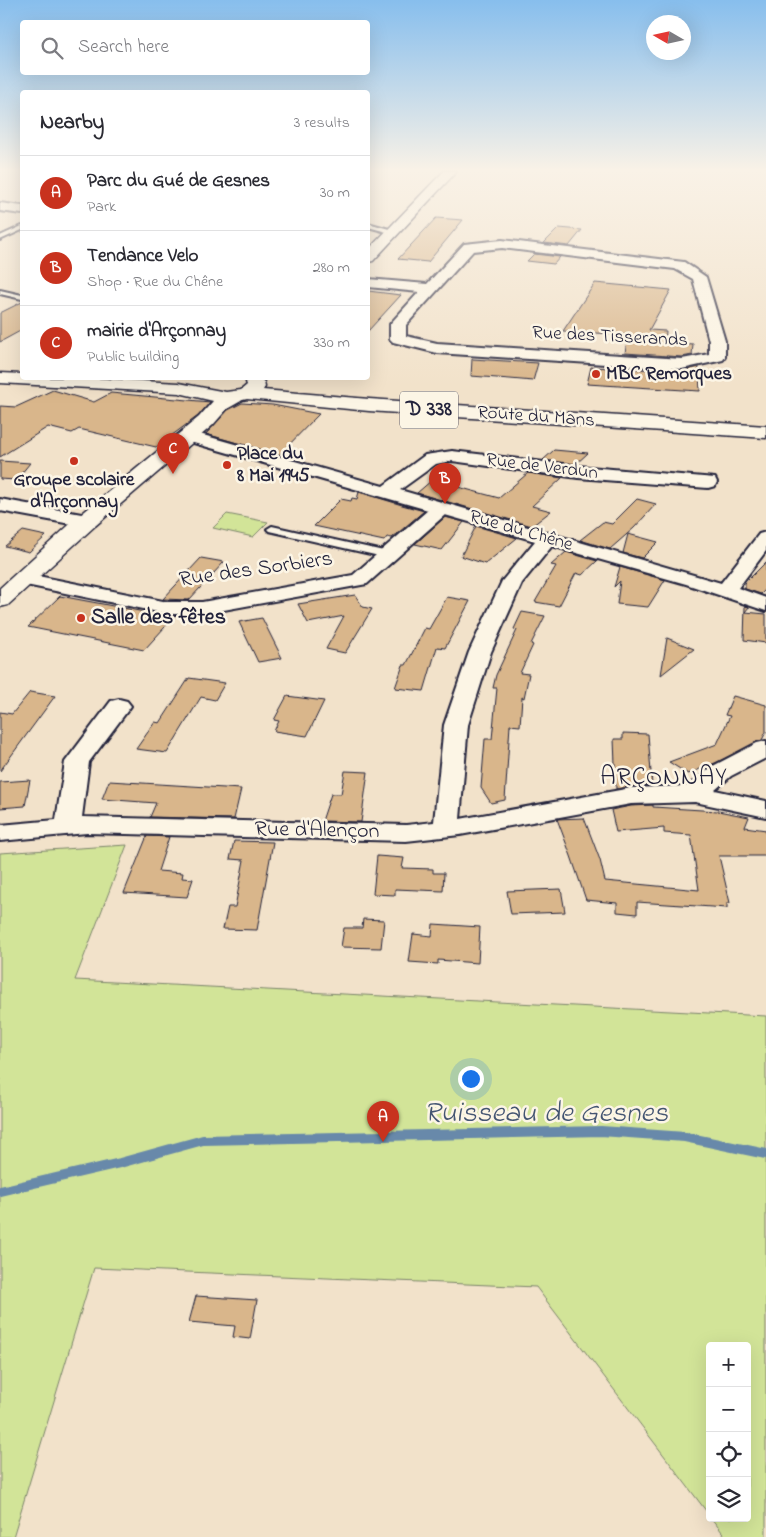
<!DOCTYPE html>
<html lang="en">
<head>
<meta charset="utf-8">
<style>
  body { margin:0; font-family:"Indie Flower",sans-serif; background:#f7f7f7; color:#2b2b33 }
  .controls { position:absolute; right:15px; bottom:15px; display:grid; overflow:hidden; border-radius:5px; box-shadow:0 5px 20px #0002 }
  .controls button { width:45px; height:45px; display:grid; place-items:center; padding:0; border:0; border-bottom:1px solid #e1e1e2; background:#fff; color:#2b2b33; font:25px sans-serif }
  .compass { position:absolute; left:646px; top:15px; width:45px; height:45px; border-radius:50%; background:#fff; box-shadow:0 5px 20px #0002; rotate:279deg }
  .you { position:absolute; left:470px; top:1078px; width:18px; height:18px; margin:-12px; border:4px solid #fff; border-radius:50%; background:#1a73e8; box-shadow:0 0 0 8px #1a73e833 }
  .badge { display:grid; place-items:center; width:32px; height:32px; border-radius:50%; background:#c8321e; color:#fff; font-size:16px; font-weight:700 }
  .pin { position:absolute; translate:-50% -41px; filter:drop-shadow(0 1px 2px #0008) }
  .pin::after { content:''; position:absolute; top:26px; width:18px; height:15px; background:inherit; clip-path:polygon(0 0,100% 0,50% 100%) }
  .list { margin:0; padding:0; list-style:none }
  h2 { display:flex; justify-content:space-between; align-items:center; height:65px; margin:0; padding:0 20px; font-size:21px }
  h2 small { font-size:16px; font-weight:400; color:#7c7c81 }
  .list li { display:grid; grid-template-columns:32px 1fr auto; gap:15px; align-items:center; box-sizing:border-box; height:75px; padding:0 20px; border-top:1px solid #e1e1e2 }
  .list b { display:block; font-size:19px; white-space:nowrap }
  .list p { margin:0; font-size:16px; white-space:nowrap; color:#7c7c81 }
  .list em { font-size:16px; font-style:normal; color:#7c7c81 }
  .icon { flex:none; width:28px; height:28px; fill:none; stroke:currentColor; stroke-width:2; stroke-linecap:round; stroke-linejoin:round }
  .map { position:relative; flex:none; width:766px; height:1537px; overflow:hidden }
  .search { position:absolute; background:#fff; box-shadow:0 5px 20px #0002; left:20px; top:20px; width:350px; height:55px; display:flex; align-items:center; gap:12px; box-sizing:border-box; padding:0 18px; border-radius:5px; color:#7c7c81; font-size:19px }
  .panel { position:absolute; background:#fff; box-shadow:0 5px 20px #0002; left:20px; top:90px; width:350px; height:290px; border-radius:5px }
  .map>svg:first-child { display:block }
  .green { fill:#d2e498; stroke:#7a836a }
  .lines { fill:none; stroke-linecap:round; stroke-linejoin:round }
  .stream { stroke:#6789aa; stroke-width:10 }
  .building { fill:#d9b68b; stroke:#22223b }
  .lane-casing { stroke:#22223b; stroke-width:4 }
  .street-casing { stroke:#22223b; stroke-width:4 }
  .secondary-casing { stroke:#22223b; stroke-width:3 }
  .primary-casing { stroke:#22223b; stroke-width:3 }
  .lane { fill:#fcf5e5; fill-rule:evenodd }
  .street { fill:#fcf5e5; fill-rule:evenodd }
  .secondary { fill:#fcf5e5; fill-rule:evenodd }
  .primary { fill:#fcf5e5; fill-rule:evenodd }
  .poi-dot { fill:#c8321e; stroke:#fcf5e5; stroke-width:2 }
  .labels { text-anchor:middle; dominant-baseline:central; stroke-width:5; stroke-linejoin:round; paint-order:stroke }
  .far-street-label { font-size:19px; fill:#22223b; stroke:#fcf5e5 }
  .far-poi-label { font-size:19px; font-weight:bold; fill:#22223b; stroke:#fcf5e5; text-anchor:start }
  .shield { fill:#fcf5e5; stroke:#63616e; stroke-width:1 }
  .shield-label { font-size:21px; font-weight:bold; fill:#22223b }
  .street-label { font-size:22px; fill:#22223b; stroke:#fcf5e5 }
  .poi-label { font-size:22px; font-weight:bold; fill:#22223b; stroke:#fcf5e5; text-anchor:start }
  .quarter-label { font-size:25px; letter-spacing:1px; fill:#22223b; stroke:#fcf5e5 }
  .near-water-label { font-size:29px; font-style:italic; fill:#445572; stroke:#fcf5e5 }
</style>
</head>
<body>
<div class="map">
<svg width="766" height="1537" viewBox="0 0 766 1537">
  <rect width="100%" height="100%" fill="#f2e2ca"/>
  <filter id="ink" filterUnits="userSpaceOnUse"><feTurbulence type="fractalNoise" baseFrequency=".02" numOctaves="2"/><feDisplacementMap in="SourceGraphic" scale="10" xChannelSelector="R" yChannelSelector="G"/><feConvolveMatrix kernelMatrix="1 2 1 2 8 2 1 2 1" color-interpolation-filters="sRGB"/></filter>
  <g filter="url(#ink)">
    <path class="green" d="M227,514l41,8 -15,15 -40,-9z
      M127,845l-52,135 691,36v521h-40l-15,-19h36v-172h-37v170l-174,-229 -442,-19 -81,269h-13v-684z"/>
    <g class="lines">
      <path class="stream" d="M0,1191l120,-28 83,-23 398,-9 84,6 81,17"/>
    </g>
    <path class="building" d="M436,218l27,2 -35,42 -30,-3z
      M559,228l23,2 -13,16 -25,-3z
      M534,254l26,3 -6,7 -27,-3z
      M595,283l76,7 -22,40 17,1 -1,11 28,2 -1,11 -10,2 -57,-4 3,-18 -65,-4z
      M368,291l33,4 -33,36z
      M22,302v28l-22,12v-29z
      M472,359l66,4 -5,18 -23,-2 -39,-3z
      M591,367l91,4 17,-4 1,24 -113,-7z
      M53,390l41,12 17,-9 99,9 -12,14 -42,31 -77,-18 -7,4 -24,-6 -48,30v-51l16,1z
      M242,403l31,2 46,9 -40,41 -73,-21 22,-24z
      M554,450l34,3 -12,11 -33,-4z
      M0,461l30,2 -14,17 -16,-1z
      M528,473l34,5 -30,28 19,5 -19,15 -115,-33 15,-13 67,18z
      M359,492l43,13 22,6 -32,27 -5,-1 -3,4 -70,-15 27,-27 10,2 1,-3 5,1z
      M637,499l19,5 -22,24 -24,21 -30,-9 23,-18 9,2z
      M445,517l19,5 -22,28 -27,-6z
      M476,526l41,12 -32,26 -24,-8z
      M23,531l23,5 -17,16 -24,-6z
      M628,534l30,8 -16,16 -19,-5z
      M566,552l31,9 -15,14 -6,-2 -17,33 -24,-4 21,-36 -5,-1z
      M201,558l23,4 -35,38 -26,-1z
      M766,562v27l-5,5 -16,-5v-6z
      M620,567l45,13 -17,27 -31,-3 3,-23 -6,6z
      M355,595l8,12 9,2 -27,44 -19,-4 18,-33 -36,7 -10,-19z
      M60,596l90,17 25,3 -31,34 -116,-23z
      M447,597l23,4 -25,47 -8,-1 -13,44 -29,-3 8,-23h3l19,-37 4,1z
      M745,606l4,1 -4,5 21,2v29l-22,-3z
      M522,612l23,4 -14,28 2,1 -13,28 9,1 -5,24 -2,-1 -2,29 -10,-1 -5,75 -14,3 -10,-15 4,-49h7l5,-51h-4l3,-13 21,-45 -3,-1z
      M262,618l20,40 -24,4 -19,-40z
      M667,638l27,11 -33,26z
      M189,678l36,5 -10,17 -14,-3 -34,56 -31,-4 19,-27 5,1z
      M30,692l25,4 -55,75v-59l12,2z
      M287,696l37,5 -17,35 -33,-5 5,-10 -5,-1z
      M733,696l33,9v27l-4,8 -47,23 -27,11 -19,-12 48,-18 13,-28 -5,-1z
      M623,733l25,1 4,51 -36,4 -2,-50h9z
      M345,771l23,1 -7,50 -39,-1 9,-27h10z
      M30,780l-5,26 -25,2v-26z
      M109,781l132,8 -7,30 -84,-2 6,-14 -54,-4z
      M653,805v2l65,4 31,6 -4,10 21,3v26h-47l11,47h-3v5l-90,-6v12l-20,-2v-9l-31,-3 -15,-44 -14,-37 27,-1 16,42 5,21 94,9 -8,-55 -27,-2v-5l-48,4 -5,-22 20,-4z
      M147,836l22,1 -11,34 25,2 -1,5 11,1 -6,18 -63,-4z
      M234,841l39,1 -16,88 -34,-1 5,-22h7l9,-47 -14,-1z
      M377,856l27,2 -2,10 31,1v4h11l-1,18 -48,-2v6l-22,-1z
      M561,889l4,23 -54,2 -4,-23z
      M363,919l21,1 -3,28 -40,-1 3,-19h18z
      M433,924l47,3 -2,36 -40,-3v4l-29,-2 4,-28 19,2z
      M196,1296l61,4 -7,39 -17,-2 2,-11 -46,-4z"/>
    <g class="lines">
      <defs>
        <path id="lane" d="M368,223l28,8 1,1 -3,2 -26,-7z
          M22,226v4l-22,10v-4z
          M0,290l22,5v4l-22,-5z
          M272,526l116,26 5,3 -5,3 -119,-27 -2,-2z"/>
        <path id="street" d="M0,203l22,3v8l-22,-3z
          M502,240l182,22 22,15 19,64v16l-2,3 -41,9 -245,-16 -44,-11 -3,-3v-15l29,-32 -51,-5v-8l59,5 37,-40zM502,248l173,21 18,10 16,62v13l-27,5 -245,-16 -31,-7v-11l67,-74z
          M189,431l194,55 42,-31 27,-4 126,15 137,12 2,4 -2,4 -7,2 -130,-10 -126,-17 -16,3 -36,26 321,93 38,-49 7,-2v19l-28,37 28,10v13l-80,-27 -134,-38 -30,37 -31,69 -23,73 -8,94 171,-31 57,-2 25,-20 44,-23 9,-2v17l-35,18 -16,14 51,11v16l-71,-15 -64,2 -171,31 -54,6 -319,-8 -87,8v-16l56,-5 9,-58 46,-61 8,-2 8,2 4,5 -42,56 -7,55 324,8 28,-3 10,-97 25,-73 33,-71 33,-40 -90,-26 -78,69 -165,30h-34l-152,-31 -3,-4 3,-4 7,-2 145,29h34l151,-27 75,-65 -245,-70 -3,-4 3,-4z
          M0,499l87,16 7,2 3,4 -3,4 -7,2 -87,-16z"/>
        <path id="secondary" d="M444,171h13l-84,90 -5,1v-12z
          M235,391l6,2 3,4 -3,4 -14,8 -14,16 -118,101 -87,79 -8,2v-19l79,-72 120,-99 14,-16z"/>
        <path id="primary" d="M0,373l22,1v4h66l91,5 47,9 15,-2 6,-5 -1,-3 3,-4h10l5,4 1,5 -2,3 106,9 397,27v12l-397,-27 -122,-12 -21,5 -47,-11 -179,-10z"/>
      </defs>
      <use href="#lane" class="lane-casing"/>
      <use href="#street" class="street-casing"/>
      <use href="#secondary" class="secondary-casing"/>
      <use href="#primary" class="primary-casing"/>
      <use href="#lane" class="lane"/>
      <use href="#street" class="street"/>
      <use href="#secondary" class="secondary"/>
      <use href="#primary" class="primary"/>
    </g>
  </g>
  <linearGradient id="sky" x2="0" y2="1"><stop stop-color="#87beed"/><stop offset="0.44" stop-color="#f9f2e7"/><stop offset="1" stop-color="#f9f2e7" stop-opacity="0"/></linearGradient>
  <rect width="766" height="386" fill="url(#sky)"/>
  <g class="poi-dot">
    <circle cx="596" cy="374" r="5"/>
    <circle cx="74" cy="461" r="5"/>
    <circle cx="227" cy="465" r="5"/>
    <circle cx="81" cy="618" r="5"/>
  </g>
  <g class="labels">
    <g class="far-street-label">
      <text transform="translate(610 337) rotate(3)">Rue des Tisserands</text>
      <text transform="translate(536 417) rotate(4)">Route du Mans</text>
      <text transform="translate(542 467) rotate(7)">Rue de Verdun</text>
      <text transform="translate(521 531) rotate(16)">Rue du Chêne</text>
    </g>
    <g class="far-poi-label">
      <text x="606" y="374">MBC Remorques</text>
      <text x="237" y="454">Place du<tspan x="237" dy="22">8 Mai 1945</tspan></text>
      <text x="74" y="480" text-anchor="middle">Groupe scolaire<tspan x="74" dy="22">d'Arçonnay</tspan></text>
    </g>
    <rect class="shield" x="400" y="391.5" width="58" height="37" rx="4"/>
    <g class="shield-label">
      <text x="429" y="410">D 338</text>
    </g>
    <g class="street-label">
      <text transform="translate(256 570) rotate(-8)">Rue des Sorbiers</text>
      <text transform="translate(317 831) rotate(1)">Rue d'Alençon</text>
    </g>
    <g class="poi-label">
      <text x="91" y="618">Salle des fêtes</text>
    </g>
    <g class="quarter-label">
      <text x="664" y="778">ARÇONNAY</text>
    </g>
    <g class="near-water-label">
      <text x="546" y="1114">Ruisseau de Gesnes</text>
    </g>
  </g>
</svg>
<div class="controls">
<button>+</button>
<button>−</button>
<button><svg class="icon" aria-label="locate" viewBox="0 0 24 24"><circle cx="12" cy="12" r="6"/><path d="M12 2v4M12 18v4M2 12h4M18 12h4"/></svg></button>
<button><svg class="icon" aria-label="layers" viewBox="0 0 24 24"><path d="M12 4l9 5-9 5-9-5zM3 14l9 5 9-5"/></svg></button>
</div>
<svg class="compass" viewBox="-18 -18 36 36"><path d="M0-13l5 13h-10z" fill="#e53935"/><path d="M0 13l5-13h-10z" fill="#7c7c81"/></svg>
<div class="you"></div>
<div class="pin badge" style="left:383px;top:1142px">A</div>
<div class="pin badge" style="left:445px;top:504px">B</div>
<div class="pin badge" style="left:173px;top:474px">C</div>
<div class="search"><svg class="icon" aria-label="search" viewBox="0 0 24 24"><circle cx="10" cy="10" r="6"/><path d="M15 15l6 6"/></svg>Search here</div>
<section class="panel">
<h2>Nearby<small>3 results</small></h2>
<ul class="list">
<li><span class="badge">A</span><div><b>Parc du Gué de Gesnes</b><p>Park</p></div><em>30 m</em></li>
<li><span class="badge">B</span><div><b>Tendance Velo</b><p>Shop · Rue du Chêne</p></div><em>280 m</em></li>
<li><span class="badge">C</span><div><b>mairie d'Arçonnay</b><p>Public building</p></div><em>330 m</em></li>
</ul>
</section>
</div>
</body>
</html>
